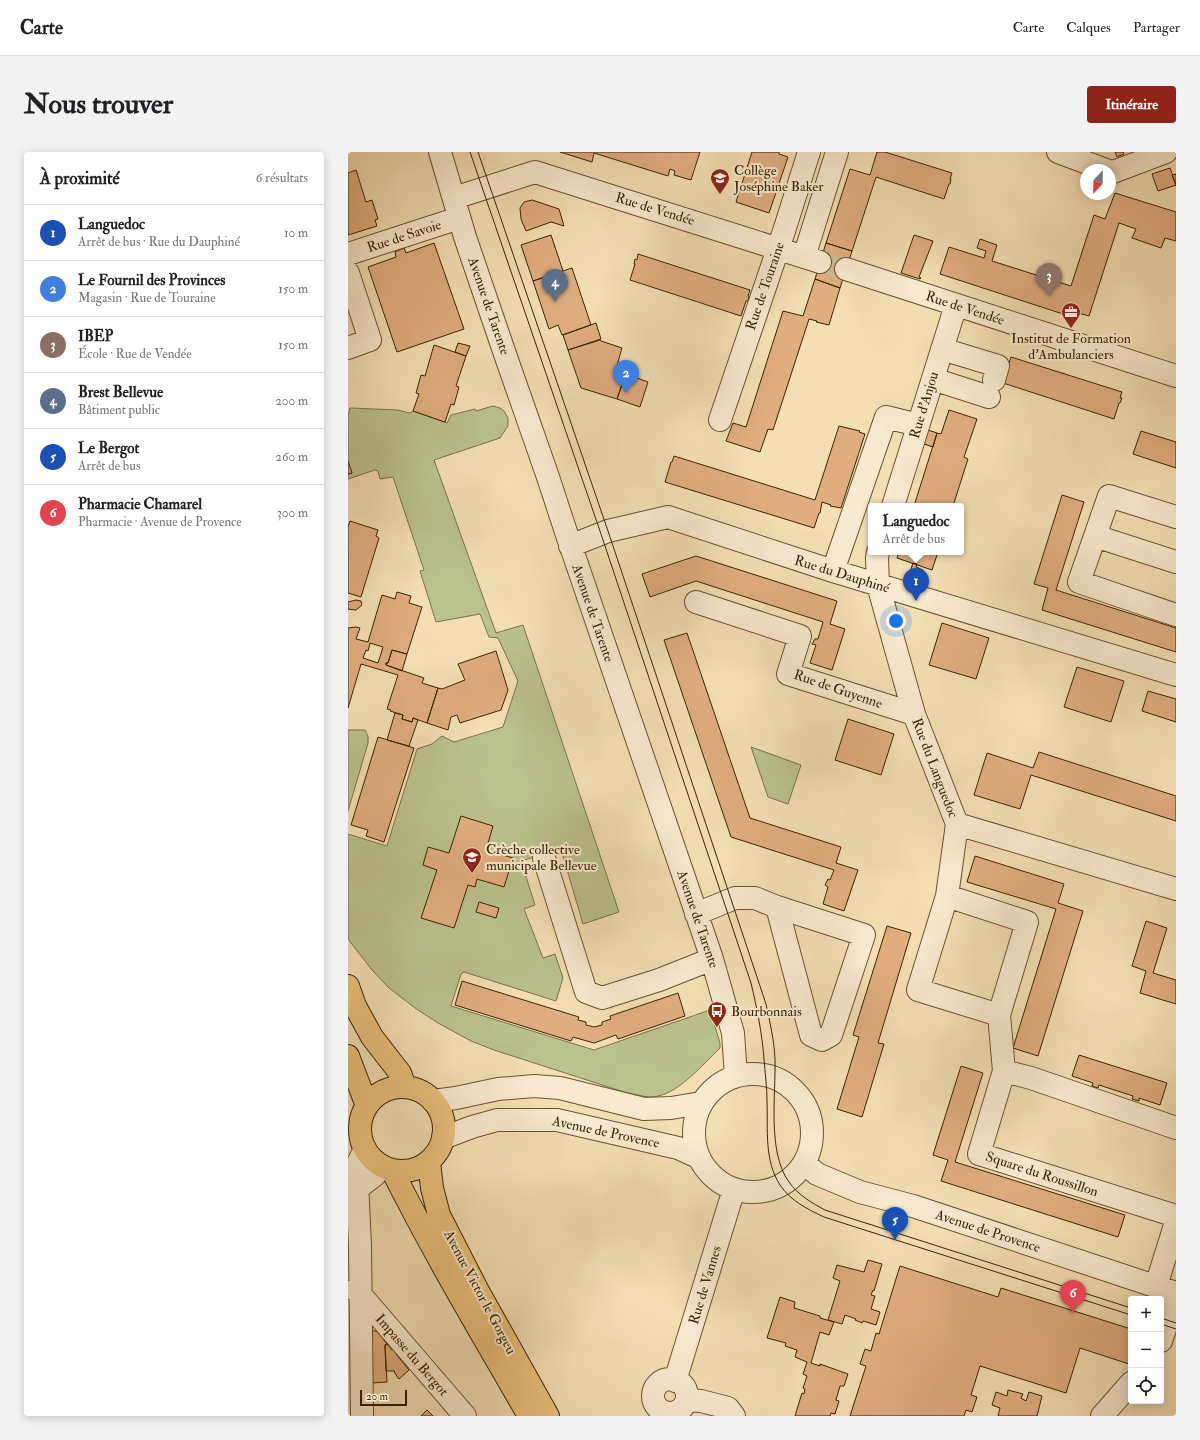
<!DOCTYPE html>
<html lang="fr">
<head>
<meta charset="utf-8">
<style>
  body { margin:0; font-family:"IM FELL Double Pica",serif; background:#f2f2f2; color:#202124 }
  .controls { position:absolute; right:12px; bottom:12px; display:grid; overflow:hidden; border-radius:4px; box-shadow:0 2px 10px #0003 }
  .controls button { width:36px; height:36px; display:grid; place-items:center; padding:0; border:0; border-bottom:1px solid #e0e0e0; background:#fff; color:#202124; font:20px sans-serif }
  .compass { position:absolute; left:732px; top:12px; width:36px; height:36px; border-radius:50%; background:#fff; box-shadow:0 2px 10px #0003; rotate:202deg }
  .scale { position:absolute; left:12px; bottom:10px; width:47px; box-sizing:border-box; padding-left:4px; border:2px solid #392402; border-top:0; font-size:11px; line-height:14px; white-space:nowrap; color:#392402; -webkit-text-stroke:3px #f8eacf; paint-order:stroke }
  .you { position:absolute; left:548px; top:469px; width:14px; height:14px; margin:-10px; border:3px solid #fff; border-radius:50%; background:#1a73e8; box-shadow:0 0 0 6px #1a73e833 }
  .badge { display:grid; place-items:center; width:26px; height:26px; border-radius:50%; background:#8f2418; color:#fff; font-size:13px; font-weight:700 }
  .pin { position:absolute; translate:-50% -33px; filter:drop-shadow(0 1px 2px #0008) }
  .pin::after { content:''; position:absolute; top:21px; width:14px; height:12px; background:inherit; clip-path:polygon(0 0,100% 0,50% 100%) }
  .popup { position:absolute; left:520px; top:351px; width:96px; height:52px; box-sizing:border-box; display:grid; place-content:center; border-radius:4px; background:#fff; filter:drop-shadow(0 1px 3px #0005); font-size:13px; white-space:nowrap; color:#757577 }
  .popup b { font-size:15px; color:#202124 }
  .popup::after { content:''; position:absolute; left:50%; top:100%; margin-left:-8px; border:8px solid transparent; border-top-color:#fff }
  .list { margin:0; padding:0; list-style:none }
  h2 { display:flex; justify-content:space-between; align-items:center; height:52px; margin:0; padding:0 16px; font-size:17px }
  h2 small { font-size:13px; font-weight:400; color:#757577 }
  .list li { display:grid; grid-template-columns:26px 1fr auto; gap:12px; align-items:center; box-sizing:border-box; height:56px; padding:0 16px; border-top:1px solid #e0e0e0 }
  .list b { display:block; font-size:15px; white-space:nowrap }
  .list p { margin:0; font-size:13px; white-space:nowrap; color:#757577 }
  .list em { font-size:13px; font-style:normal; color:#757577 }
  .icon { flex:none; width:22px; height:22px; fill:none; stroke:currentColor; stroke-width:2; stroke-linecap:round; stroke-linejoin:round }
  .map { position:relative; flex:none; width:828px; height:1264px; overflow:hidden; border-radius:4px }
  header { display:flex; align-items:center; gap:24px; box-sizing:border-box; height:56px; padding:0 20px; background:#fff; border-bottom:1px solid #e0e0e0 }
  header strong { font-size:19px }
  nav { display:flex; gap:22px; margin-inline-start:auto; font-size:14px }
  .intro { display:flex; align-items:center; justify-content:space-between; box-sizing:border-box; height:96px; padding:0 24px }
  h1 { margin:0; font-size:28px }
  .button { padding:10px 18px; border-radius:4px; background:#8f2418; color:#fff; font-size:14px; font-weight:700 }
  main { display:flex; gap:24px; padding:0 24px }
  aside { flex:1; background:#fff; border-radius:4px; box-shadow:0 2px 10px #0003 }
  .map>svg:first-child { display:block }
  .green { fill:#bac28e; stroke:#7a7348 }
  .building { fill:#e0ad80; stroke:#392402; fill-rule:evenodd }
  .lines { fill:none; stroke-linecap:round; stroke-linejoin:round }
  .minor-tunnel { stroke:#cfba91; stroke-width:22; stroke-dasharray:22 11; stroke-linecap:butt }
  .minor-casing { stroke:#68532f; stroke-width:24 }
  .major-casing { stroke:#392402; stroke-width:24 }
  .minor { stroke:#f8eacf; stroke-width:22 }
  .major { stroke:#eac07a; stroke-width:22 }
  .tram { stroke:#392402; stroke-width:1 }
  .labels { text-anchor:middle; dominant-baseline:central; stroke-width:4; stroke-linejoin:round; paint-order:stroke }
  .poi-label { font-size:14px; fill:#392402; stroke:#f8eacf; text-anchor:start }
  .street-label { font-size:14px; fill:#392402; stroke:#f8eacf }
</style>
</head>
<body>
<header>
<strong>Carte</strong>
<nav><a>Carte</a><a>Calques</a><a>Partager</a></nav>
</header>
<div class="intro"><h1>Nous trouver</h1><a class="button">Itinéraire</a></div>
<main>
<aside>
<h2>À proximité<small>6 résultats</small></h2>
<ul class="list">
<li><span class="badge" style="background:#1a4fb4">1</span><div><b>Languedoc</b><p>Arrêt de bus · Rue du Dauphiné</p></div><em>10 m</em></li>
<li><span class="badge" style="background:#3f7fe0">2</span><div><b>Le Fournil des Provinces</b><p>Magasin · Rue de Touraine</p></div><em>150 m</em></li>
<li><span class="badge" style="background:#8d6e63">3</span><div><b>IBEP</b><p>École · Rue de Vendée</p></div><em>150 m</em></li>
<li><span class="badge" style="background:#5c6f8a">4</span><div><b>Brest Bellevue</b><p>Bâtiment public</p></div><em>200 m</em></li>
<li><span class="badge" style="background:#1a4fb4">5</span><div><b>Le Bergot</b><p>Arrêt de bus</p></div><em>260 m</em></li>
<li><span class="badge" style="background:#e0444e">6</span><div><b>Pharmacie Chamarel</b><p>Pharmacie · Avenue de Provence</p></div><em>300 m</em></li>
</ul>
</aside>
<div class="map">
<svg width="828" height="1264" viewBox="0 0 828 1264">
  <rect width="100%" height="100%" fill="#f4dfb5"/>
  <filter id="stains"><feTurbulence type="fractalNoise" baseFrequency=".005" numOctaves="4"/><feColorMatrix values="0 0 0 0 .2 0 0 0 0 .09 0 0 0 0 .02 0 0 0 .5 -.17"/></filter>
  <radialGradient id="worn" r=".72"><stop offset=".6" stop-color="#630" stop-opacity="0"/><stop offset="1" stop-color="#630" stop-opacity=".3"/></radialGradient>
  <path class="green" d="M145,254l7,2 4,3 4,7v8l-8,12 -66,22 62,173 27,-8 96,287 -36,12 -22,-75 -40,12 14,44 -11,4 19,49 12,-4 8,24 -7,23 -92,-29 -3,2 -10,32 143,44 116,-40 10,33v5c-16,15 -40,44 -62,48 -11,3 -23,-2 -34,-4l-130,-42 -23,-9 -33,-18 -23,-15 -26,-20 -17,-18 -24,-31v-105l39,12 30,-97 15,-5 10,-8 12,6 49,-15 15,-46 -20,-43 -9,-1 -9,-23 -44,8 -16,-51 4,-1 -31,-93 -13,2 -2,-8 -3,-1 -27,9v-5l4,-1 -4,-12v-45l2,-8 47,2 13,3 3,-2 34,12 4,-8 24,-6 1,2z
    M0,578h17l3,6v7l-20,68z
    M403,595l50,18 -13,39 -20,-7z"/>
  <path class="building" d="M212,0h140l-9,28 -17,-5 1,-4 -5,-2 -2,7 -74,-23 -2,9z
    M404,0h27v2l9,3 -19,56 -33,-11z
    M529,0h8l67,21 -2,6h1l-1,5h-1l-5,15 -68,-22 -24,74 -26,-8 24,-74 20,6z
    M767,0h8l1,2 -7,3z
    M822,16l6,17 -18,6 -6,-17z
    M8,18l10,32 6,-2 6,19 -3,1 2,6 -29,9v-62z
    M828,22v12l-4,-11z
    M767,41l61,19v29l-11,-3 -4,10 -29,-10 4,-9 -17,-6 -30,93 -25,-7 -1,5 -123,-40 9,-27 35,11 2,-7 -9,-3 3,-9 17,6 -5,16 79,25 23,-71 11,4z
    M184,48l27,9 5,17 -13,-4 -25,9 -5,-12 -1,-11 4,-6z
    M203,83l12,36 -30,10 -12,-36z
    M566,83l19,6 -14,36 2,1 -1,1 -19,-6z
    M86,91l30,86 -67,23 -29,-85 28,-10 -1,-5 9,-4 2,5z
    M478,91l26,8 -12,37 -25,-9z
    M290,102l112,36 -2,6h1l-1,5h-2l-5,15 -111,-36 5,-16h-1l1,-5 2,1z
    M224,116l19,57 -29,10 -4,-10 -9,4 -16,-48z
    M467,127l25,9 -11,37 -13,-3 1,-1 -8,-2 -36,111 -5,-1 -8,23 -34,-11 7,-18 13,4 37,-116 20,5z
    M248,171l5,16 -33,11 -5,-15z
    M252,188l1,1 21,7 -7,24 10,3 -8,24 -36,-11 -13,-38z
    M110,191l12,3 -4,10 -11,-4z
    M86,193l32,11 -10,30 3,1 -5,18 -3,-1 -6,18 -32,-11 6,-17 -3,-1 5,-18 4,1z
    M663,205l111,35 -2,6h2l-2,5h-1l-5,16 -111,-36 5,-20h1z
    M278,222l22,8 -8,25 -23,-8z
    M601,258l28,9 -13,38 4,2 -15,47h-39l23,-73 4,1z
    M491,274l21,5 -1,1 6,2 -24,74 -11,-2 1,-1 -9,-3 -2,11h-1l-5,15 -149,-46 6,-20h1l2,-6 141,44z
    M580,278l9,3 -4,14 -9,-3z
    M793,279l35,11v26l-43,-14z
    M0,309l4,12 -4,1z
    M714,343l22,7 -28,88 120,38v24l-134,-42 6,-22 -14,-4z
    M2,369l28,9 -2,6 3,2 -18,59 -13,-4v-66z
    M551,400h39l-6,18 -35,-12z
    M348,404l141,45 -7,23 15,5 -13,41 -22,-7 6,-18 -4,-1 3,-5h3l5,-17 -127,-41 -46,16 -8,-23z
    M565,411l4,1 -1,3 7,3 -3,9 -11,-4z
    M561,423l11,4 -1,2 -11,-3z
    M49,440l14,4 -2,7 13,4 -15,47 -15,-4 -4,13h-2v2l38,13 -2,5 16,5 -11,35 -14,-5 -1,4 -10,-3 1,-4 -13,-4 1,-1 -4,-1 11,-34 -37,-11 -13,44v-80l8,-1 4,1 -4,11 12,3 14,-47 13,4zM22,491l13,4 -5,16 -15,-5 3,-8 2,1z
    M8,448l5,1 1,4 -6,5 -8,-1v-7z
    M594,471l47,15 -13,41 -47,-14z
    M339,481l63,185 91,29 -5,16 22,7 -14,41 -21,-7 5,-17 -3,-2 3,-6 2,1 4,-10 -103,-33 -67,-197z
    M44,498l15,4 -5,17 -16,-6v-2h2z
    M148,499l12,39 -7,20 -41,13 -3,-8 -6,2 -3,13 -21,-7 11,-35 4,1 23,-9 -7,-16z
    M729,515l47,14 -13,41 -47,-15z
    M800,539l28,8v23l-34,-11z
    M47,561l8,2 -1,4 10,3 1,-4 5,2 -9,26 -22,-6z
    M500,567l46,15 -13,41 -46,-15z
    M30,585l36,11 -30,94 -18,-6 2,-6 -17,-5z
    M691,600l137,44v25l-145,-46 -11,34 -46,-14 13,-42 46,15z
    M113,664l32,10 -7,24 27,8 -9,29 -27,-8 -2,8 -7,-2 -14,43 -33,-10 16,-48 -14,-5 5,-18 21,6z
    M627,704l89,28 -6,19 25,8 -45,145 -25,-8 43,-139 -89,-27z
    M131,750l20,6 -3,10 -20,-6z
    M798,769l21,7 -14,45 23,7v24l-36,-11 6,-22 -14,-5z
    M539,774l24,7 -33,110 6,1 -22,73 -25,-8 22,-72 -6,-2z
    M114,829l117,36 -1,3 8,2v3l8,2 8,-2v-3l9,-3 -1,-3 68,-23 7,23 -67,23 -2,-4 -22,8 -21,-6 -2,4 -116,-36z
    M731,903l88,28 -7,22 -21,-7v3l-7,-2 1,-3 -34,-11 -1,3 -6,-2 1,-3 -21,-7z
    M613,914l22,7 -28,89 170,53 -7,22 -177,-56 7,-21 -15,-5z
    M520,1108l14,4 -8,27 -1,-1 -2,5 4,1 -4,13 9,3 -4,13 -13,-4 -1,2 -7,-3 1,-1 -11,-4 -3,9 -14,-4 12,-39 -7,-3 4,-13 27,7z
    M552,1114l98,31 3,-9 130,41v27l-2,8 -49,-16 -14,45 -86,-27 -9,29 6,2 -5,15 -6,-2 -2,6h-114l16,-50 -6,-2 5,-15 6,2 5,-18 3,1z
    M432,1145l15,5 -1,6 26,8v2l14,4 -5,13 -9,-3 -9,31 9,3v-2l28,10 -4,12h-4l-4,14 3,1 -4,13 -4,-1 -1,3h-35l7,-23 2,1 1,-5 -2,-1 4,-12 -4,-2 4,-12 -12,-5 2,-7 -12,-4 1,-3 -19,-5z
    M23,1179h6l10,13 -2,1 2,37 -15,1z
    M39,1192l5,6 2,-1 3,3 -1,2 13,16 -10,9 -5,-7 1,-1h-9l-1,-26z
    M660,1238l15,4 -2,4 5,3 3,-9 13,4 -5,20h-39l2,-8 -8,-3 4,-13 11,4z
    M79,1258l6,6h-12z"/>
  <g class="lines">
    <path class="minor-tunnel" d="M472,110l26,7"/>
    <defs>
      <path id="minor" d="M92,0l25,85 41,120 42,120 18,55 146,427 21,74 3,43
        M710,0l48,18
        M762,19l3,1 53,-20
        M106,46l81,-26 285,90
        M0,102l111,-36
        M456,105l33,-105
        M498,117l330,107
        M0,121l22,67 -22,8
        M594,197l56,17 -4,14
        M585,227l56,18
        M372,268l64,-189 25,-79
        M545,354l63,-201
        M828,365l-67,-21 -30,86 97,33
        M747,384l81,26
        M222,394l38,-15 60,-14 165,54 343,104
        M530,400l-1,6 1,27 36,129 43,110 219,65
        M485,419l53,-154 32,8
        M348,450l104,34 -12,38 126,40
        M609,672l-10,72 80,26 -28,93 5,56 -25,83 197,62
        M196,706l42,134 16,6 57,-18 53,-21
        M599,744l-29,94 81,25
        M348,762l39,-16h20l22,9 34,128 11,5 9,-5 33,-100 -87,-28
        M656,919l27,7 145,50
        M346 981a59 59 0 1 1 118 0a59 59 0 1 1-118 0Z
        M85,949l23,-3 42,-9 36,-3 26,2 84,21 27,-1 30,-5
        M95,986l29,-11 25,-7h60l108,25 13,3 20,9
        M456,1011l13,11 43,18 53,14 263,87
        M10,1036l17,-13 6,-9
        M808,1134l20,-64
        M7,1138l5,4 105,122
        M813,1189l15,-44
        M305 1244a17 17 0 1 1 34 0a17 17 0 1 1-34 0Z
        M327,1229l59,-192
        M339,1248l14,1 27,7 6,8
        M14,1264l-2,-171 -3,-63 1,-19 7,-14
        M754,1264l29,-33"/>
      <path id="major" d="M0,834l7,20 17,31 28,36 5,14
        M0,904l19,50
        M12 977a42 42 0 1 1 84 0a42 42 0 1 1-84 0Z
        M81,1010l3,26 7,27 39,76 70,125
        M44,1018c42,84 90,164 137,246"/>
    </defs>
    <use href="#minor" class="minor-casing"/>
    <use href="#major" class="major-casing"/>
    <use href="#minor" class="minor"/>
    <use href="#major" class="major"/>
    <path class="tram" d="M122,0l131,382 150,449c6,25 11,50 13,76 1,14 3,28 3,42 1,29 -3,59 13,84 11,16 27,24 44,32l307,98
      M130,0l130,379 158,473c4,19 8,35 9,55 1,35 -8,93 14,123 9,13 23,21 36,28l306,98
      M813,1166l15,5
      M813,1172l15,5"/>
  </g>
  <defs>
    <symbol id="school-pin" viewBox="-11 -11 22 30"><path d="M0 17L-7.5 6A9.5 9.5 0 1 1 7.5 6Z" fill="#8f2418" stroke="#f8eacf"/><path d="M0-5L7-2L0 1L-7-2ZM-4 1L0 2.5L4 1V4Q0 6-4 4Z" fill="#fff"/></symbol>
    <symbol id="office-pin" viewBox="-11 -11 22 30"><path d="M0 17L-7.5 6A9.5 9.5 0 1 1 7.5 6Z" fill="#8f2418" stroke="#f8eacf"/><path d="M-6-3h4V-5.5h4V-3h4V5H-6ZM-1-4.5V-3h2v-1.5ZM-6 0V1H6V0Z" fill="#fff"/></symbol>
    <symbol id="bus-pin" viewBox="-11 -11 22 30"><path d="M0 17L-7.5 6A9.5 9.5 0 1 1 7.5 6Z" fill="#8f2418" stroke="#f8eacf"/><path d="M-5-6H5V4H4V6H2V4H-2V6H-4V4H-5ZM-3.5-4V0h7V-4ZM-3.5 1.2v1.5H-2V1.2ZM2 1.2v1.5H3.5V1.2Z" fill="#fff"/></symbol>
  </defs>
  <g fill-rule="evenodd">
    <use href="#school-pin" x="361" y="15" width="22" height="30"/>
    <use href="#office-pin" x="712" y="149" width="22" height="30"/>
    <use href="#school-pin" x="113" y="694" width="22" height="30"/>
    <use href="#bus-pin" x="358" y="848" width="22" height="30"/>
  </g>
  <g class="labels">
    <g class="poi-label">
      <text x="386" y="18">Collège<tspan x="386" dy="16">Joséphine Baker</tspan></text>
      <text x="723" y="186" text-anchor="middle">Institut de Formation<tspan x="723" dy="16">d’Ambulanciers</tspan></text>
      <text x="138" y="697">Crèche collective<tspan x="138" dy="16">municipale Bellevue</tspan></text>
      <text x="383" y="859">Bourbonnais</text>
    </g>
    <g class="street-label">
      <text transform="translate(307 57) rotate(17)">Rue de Vendée</text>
      <text transform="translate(56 84) rotate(-18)">Rue de Savoie</text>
      <text transform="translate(417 134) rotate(-71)">Rue de Touraine</text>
      <text transform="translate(141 154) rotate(71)">Avenue de Tarente</text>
      <text transform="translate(617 156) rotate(18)">Rue de Vendée</text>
      <text transform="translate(576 253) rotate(-73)">Rue d'Anjou</text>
      <text transform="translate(494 422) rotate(17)">Rue du Dauphiné</text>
      <text transform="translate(245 461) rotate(71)">Avenue de Tarente</text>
      <text transform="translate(490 537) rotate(19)">Rue de Guyenne</text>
      <text transform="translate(587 616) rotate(69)">Rue du Languedoc</text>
      <text transform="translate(350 767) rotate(71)">Avenue de Tarente</text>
      <text transform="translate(258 980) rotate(12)">Avenue de Provence</text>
      <text transform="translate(694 1022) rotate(18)">Square du Roussillon</text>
      <text transform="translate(640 1079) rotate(18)">Avenue de Provence</text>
      <text transform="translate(357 1133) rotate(-73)">Rue de Vannes</text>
      <text transform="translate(132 1140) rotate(62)">Avenue Victor le Gorgeu</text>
      <text transform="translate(64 1203) rotate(49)">Impasse du Bergot</text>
    </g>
  </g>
  <rect width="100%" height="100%" filter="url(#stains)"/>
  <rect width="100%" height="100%" fill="url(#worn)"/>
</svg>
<div class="controls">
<button>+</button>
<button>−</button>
<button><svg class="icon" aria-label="locate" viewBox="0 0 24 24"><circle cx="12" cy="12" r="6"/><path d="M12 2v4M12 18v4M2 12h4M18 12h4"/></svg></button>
</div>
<svg class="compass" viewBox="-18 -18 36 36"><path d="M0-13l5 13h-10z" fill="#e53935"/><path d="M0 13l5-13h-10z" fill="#757577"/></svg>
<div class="scale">20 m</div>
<div class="you"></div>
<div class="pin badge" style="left:568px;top:449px;background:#1a4fb4">1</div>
<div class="popup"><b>Languedoc</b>Arrêt de bus</div>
<div class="pin badge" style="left:278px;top:241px;background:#3f7fe0">2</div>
<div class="pin badge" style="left:701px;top:144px;background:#8d6e63">3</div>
<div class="pin badge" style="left:207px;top:150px;background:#5c6f8a">4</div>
<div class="pin badge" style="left:547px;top:1088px;background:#1a4fb4">5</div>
<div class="pin badge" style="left:725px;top:1161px;background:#e0444e">6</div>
</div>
</main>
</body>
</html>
